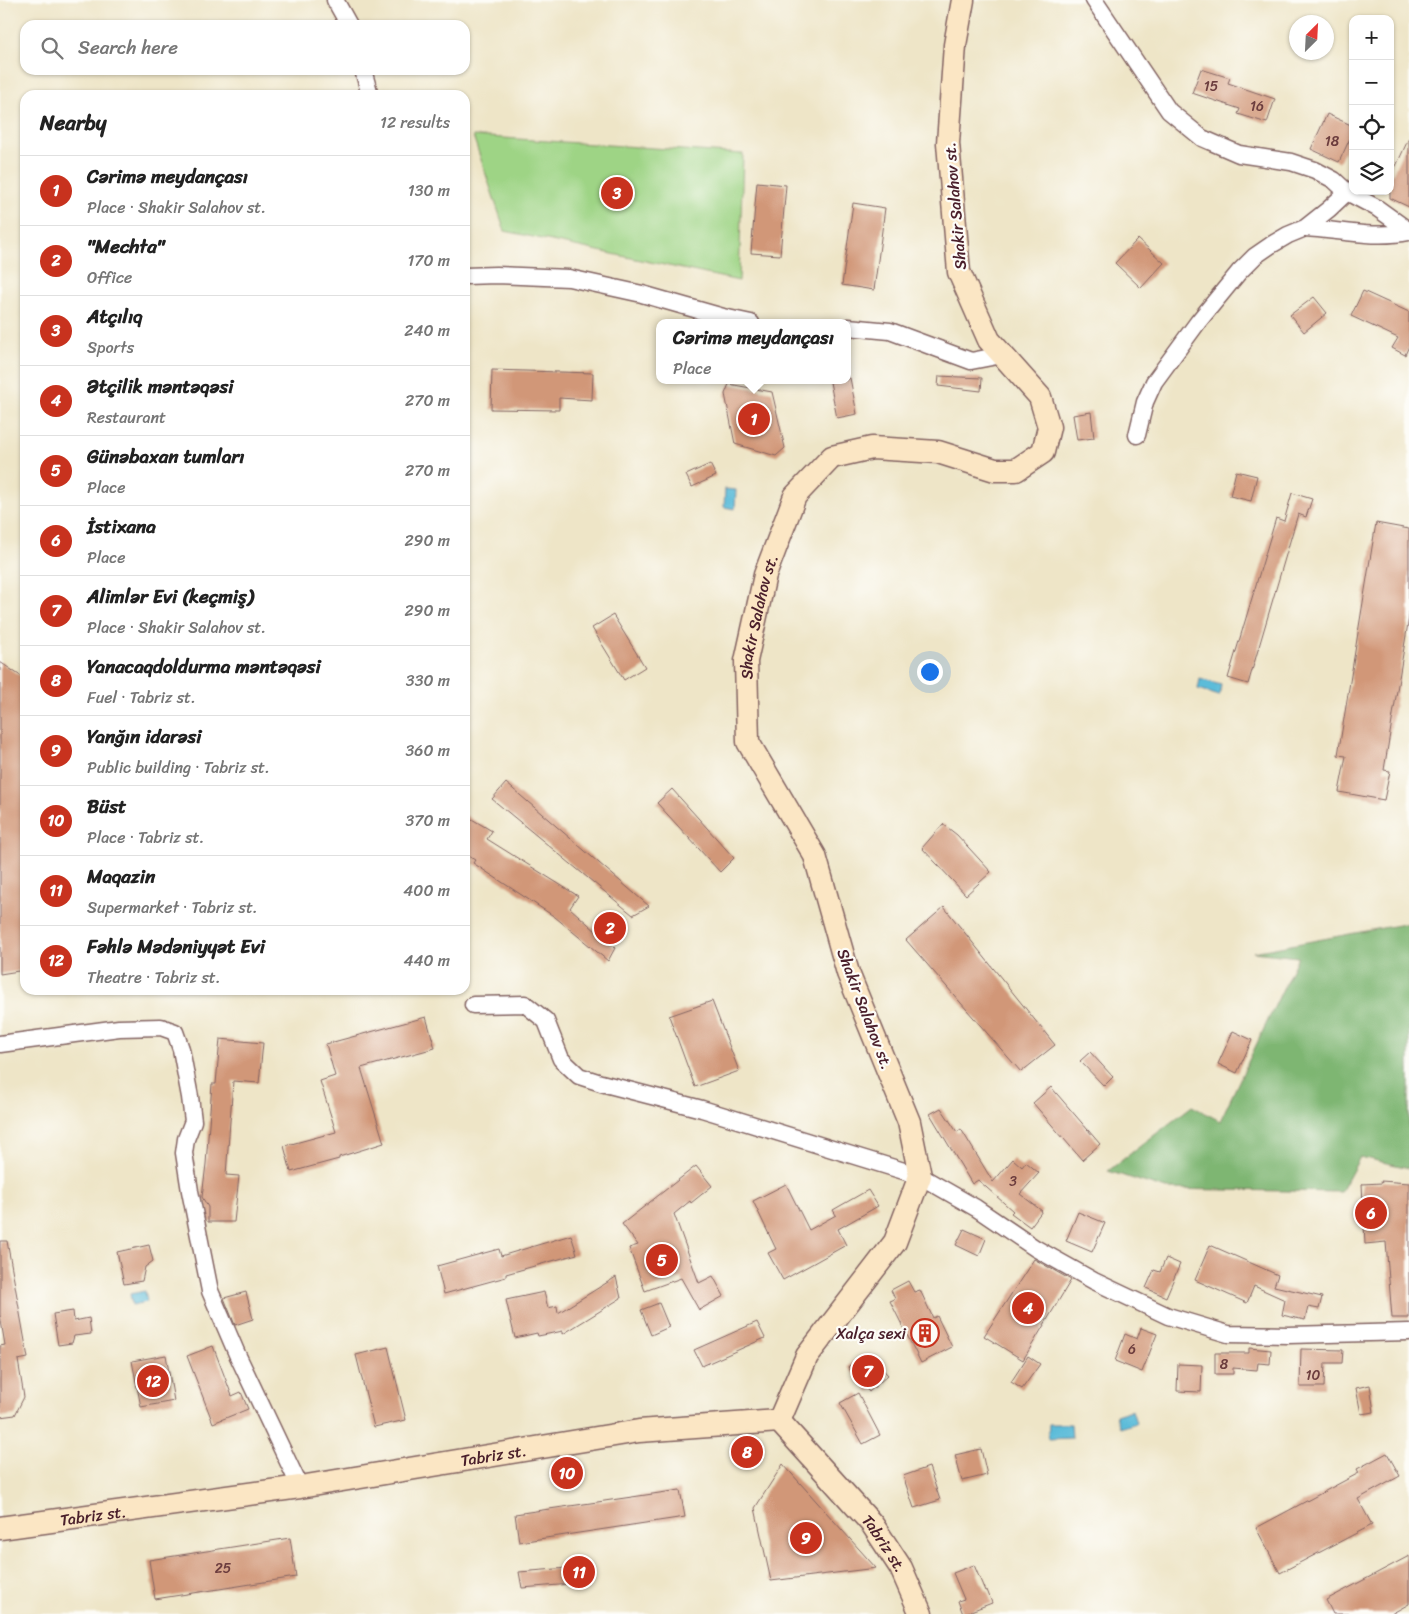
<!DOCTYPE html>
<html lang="en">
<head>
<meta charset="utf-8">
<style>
  body { margin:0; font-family:Sriracha,sans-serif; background:#f6f6f6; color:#222 }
  .controls { position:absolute; right:15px; top:15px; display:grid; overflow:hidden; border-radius:10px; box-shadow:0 1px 4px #0004 }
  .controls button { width:45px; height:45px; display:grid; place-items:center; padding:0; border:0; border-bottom:1px solid #e0e0e0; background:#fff; color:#222; font:25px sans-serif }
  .compass { position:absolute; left:1289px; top:15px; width:45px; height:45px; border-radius:50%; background:#fff; box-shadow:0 1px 4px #0004; rotate:24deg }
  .you { position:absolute; left:929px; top:671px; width:18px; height:18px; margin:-12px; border:4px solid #fff; border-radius:50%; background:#1a73e8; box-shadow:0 0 0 8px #1a73e833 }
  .badge { display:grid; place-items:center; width:32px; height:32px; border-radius:50%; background:#c8321e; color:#fff; font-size:16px; font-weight:700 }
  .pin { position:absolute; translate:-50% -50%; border:2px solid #fff; box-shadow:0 1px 5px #0006 }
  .popup { position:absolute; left:656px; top:319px; width:195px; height:65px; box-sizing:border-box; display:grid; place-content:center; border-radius:10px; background:#fff; filter:drop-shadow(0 1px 4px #0005); font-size:16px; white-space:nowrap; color:#767676 }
  .popup b { font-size:19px; color:#222 }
  .popup::after { content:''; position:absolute; left:50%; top:100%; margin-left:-10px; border:10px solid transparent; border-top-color:#fff }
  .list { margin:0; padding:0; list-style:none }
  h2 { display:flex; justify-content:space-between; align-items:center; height:65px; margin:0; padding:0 20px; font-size:21px }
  h2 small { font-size:16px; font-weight:400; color:#767676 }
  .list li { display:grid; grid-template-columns:32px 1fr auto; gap:15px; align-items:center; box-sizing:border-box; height:70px; padding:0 20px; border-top:1px solid #e0e0e0 }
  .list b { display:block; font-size:19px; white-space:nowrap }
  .list p { margin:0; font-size:16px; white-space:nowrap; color:#767676 }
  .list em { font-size:16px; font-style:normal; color:#767676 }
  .icon { flex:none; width:28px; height:28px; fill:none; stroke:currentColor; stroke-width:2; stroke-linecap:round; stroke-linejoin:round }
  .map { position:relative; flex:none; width:1409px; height:1614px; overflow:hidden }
  .search { position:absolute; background:#fff; box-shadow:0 1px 4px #0004; left:20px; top:20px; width:450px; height:55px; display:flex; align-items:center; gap:12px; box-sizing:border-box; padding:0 18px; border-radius:15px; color:#767676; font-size:19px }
  .panel { position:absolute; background:#fff; box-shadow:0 1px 4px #0004; left:20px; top:90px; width:450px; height:905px; border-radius:15px }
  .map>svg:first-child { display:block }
  .green { fill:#9ed485; stroke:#747a58 }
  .forest { fill:#7eb672; stroke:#646a4e }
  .water { fill:#5bbcd9; stroke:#526e82 }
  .building { fill:#d19778 }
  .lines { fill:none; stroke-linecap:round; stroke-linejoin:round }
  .street-casing { stroke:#836462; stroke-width:19 }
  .secondary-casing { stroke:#836462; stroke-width:25 }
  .street { stroke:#fff; stroke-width:16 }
  .secondary { stroke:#fbe6c4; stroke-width:22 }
  .labels { text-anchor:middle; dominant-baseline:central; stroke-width:4.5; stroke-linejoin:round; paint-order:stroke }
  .number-label { font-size:14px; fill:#6c3d3e }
  .street-label { font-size:16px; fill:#4a1f2b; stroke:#fdfcf7 }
  .poi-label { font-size:16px; fill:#4a1f2b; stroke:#fdfcf7; text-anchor:end }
</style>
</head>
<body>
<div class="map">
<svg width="1409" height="1614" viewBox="0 0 1409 1614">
  <rect width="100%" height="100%" fill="#fdfcf7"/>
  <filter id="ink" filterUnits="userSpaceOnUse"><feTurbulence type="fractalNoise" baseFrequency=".02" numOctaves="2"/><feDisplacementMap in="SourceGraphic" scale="10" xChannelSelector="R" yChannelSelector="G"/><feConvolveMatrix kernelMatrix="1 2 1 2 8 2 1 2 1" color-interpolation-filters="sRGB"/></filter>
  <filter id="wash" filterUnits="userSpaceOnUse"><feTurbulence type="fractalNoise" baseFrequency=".0096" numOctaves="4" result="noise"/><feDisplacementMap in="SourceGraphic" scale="20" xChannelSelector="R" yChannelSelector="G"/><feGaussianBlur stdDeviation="1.12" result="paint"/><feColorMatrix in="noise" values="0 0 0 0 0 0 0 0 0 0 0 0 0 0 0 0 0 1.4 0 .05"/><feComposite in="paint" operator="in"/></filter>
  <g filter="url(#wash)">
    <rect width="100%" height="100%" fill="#eee5c7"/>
    <path class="green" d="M473,136l270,18 -4,127 -234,-50z"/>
    <path class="forest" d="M1409,923v245l-49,-11 -19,35 -175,-3 -58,-18 84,-65 28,15 78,-164 -45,-5z"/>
    <path class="water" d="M725,489l11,1 -1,19 -11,-2z
      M1200,679l21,6 -2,11 -21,-7z
      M145,1291l2,11 -15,3 -2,-11z
      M1132,1410l4,13 -16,5 -4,-13z
      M1049,1424h22l1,14 -24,1z"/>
    <g id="blocks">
      <path class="building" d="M1201,69l29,9 -2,5 47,16 -8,24 -29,-9 2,-5 -48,-16z
        M1327,114l26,12v6l-14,30 -28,-13z
        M1409,138v69l-19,-9v-19z
        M757,182l29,3 -6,70 -29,-2z
        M853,203l32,5 -11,82 -32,-5z
        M1138,239l26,24 -23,25 -26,-25z
        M1363,291l46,21v34l-4,9 -13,-7 6,-10 -47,-22z
        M1314,297l13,16 -23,19 -14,-17z
        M492,370l101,3 -1,27 -33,-2v12l-68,-1z
        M939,376l43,2 -1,13 -43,-5z
        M848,378h2l7,36 -20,4 -7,-36 18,-2z
        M729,384l43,8 13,56 -9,8 -41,-12 -10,-50z
        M1091,412l3,26 -17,2 -4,-25z
        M710,464l6,12 -24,11 -6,-12z
        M1236,471l21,5 -6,25 -21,-5z
        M1292,493l20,6 -6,18 -8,-3 -50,170 -20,-6 48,-160 8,3z
        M1376,523l33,6v88l-25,153 6,1 -6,29 -45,-8 7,-36 -8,-1z
        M613,615l32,52 -21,13 -32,-52z
        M0,662l25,17v291l-25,4z
        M506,783l143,123 -16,9 -141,-116z
        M672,789l62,69 -14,14 -63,-69z
        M465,815l27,16 -5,8 91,57 -8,12 45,40 -7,13 -53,-44 -82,-54 2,-3 -10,-6z
        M943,824l14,11 34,37 -25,23 -44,-47z
        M944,907l111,138 -34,27 -115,-132z
        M712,1001l27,70 -44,16 -26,-71z
        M426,1017l9,31 -74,20 23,75 -45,14v2l-48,13 -7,-26 52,-14 -16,-51 15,-5 -9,-32z
        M1233,1031l19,9 -15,33 -19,-9z
        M220,1039l43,4 -4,40 -26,-2 -7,94 13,1 -5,46h-26v-15l-6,-10 4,-33 6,-80h4z
        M1090,1052l23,25 -9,9 -24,-25z
        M1051,1087l49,57 -18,16 -49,-57z
        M941,1108l16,24 4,-3 32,53 20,-23 9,8 4,-5 13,11 -19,21 22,17 -12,16 -19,-14 2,-2 -35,-31 -6,4 -42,-70z
        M696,1166l16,20 -21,17 -1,-2 -16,13 25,69 14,-7 11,20 -25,14 -18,-32 -36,13 -16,-43 9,-3 -16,-21z
        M1381,1181l28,2v135h-17l-6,-76 -21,2 -3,-60 20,-1z
        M786,1184l23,46 27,-15 -3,-5 35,-20 10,16 -40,23 8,16 -63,35 -15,-27 8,-4 -23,-48z
        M1078,1212l27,11 -13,29 -26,-11z
        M964,1229l22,10 -7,17 -23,-11z
        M571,1235l6,19 -71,20v3l-62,17 -7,-28 62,-17 2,7z
        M0,1241h7l21,117 -10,2 6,37 -9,18 -15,2v-71l5,-1 -5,-30z
        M149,1245l4,16 -8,6 -3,14 -18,3 -7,-32z
        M1210,1245l68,30 -4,11 48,11 -3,12 -11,-2 -3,13 -23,-5 3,-15 -31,-14 -7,17 -52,-23z
        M1166,1258l14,6 -14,33 -20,-9 8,-18 6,2z
        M1034,1259l37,21 -48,80 -39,-24z
        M616,1277l5,21 -58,36v-3l-25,5 -1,-3 -22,5 -9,-38 38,-8 4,16 9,-2 1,7z
        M908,1281l6,11 6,-2 13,28 4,-2 15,31 -31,16 -31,-62 5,-2 -4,-9z
        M246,1292l7,27 -18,6 -11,-27z
        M659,1303l10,24 -18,8 -10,-25z
        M73,1311l1,10 15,-3 2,16 -17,2 -2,7 -14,2 -5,-31z
        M757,1322l8,16 -63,28 -8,-16z
        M1141,1328l16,6 -15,38 -27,-11 10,-27 12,5z
        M213,1346l19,50 9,-4 7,17 -35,14 -26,-67z
        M388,1347l18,73 -32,7 -18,-72z
        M1249,1348l22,2 -1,14 -12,-1 -1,7 -24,-2v6h-18v-21h34z
        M1301,1349l42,1 -1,13h-17l-1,24h-24z
        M166,1355l8,46 -33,6 -9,-46z
        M1028,1356l12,8 -18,25 -11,-7z
        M860,1357l9,9 6,-5 13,14 -19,17 -21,-25z
        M1178,1364l24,1 -1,27 -24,-1z
        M1370,1385l4,27 -13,2 -5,-26z
        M858,1393l22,42 -17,9 -23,-41z
        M981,1449l6,26 -25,6 -7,-26z
        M1387,1453l13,23 -42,23 14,26 -92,48 -24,-45 103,-55 -2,-4z
        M783,1464l93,104 -105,13 -16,-73z
        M929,1467l11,33 -26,8 -11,-32z
        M680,1490l5,27 -166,25 -4,-28z
        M290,1538l6,39 -141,22 -6,-39z
        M1409,1556v48l-18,10h-58l-7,-14z
        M974,1565l11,26 2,-1 5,13 -29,11 -5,-13 6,-2 -11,-26z
        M568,1568l3,16 -49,4 -3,-16z"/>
    </g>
  </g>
  <g filter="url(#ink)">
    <use href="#blocks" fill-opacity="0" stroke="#836462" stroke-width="1"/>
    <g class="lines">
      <defs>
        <path id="street" d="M335,0l14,25
          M1094,0l75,111 33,27 37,16 52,8 24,8 19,10 13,12 30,16 32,23
          M363,70l7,25
          M1305,228c35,2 69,11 104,4
          M465,276l31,-1 73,3 73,16 81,23 28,6
          M848,327l42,4 81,30 31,-6
          M1137,435l8,-33 9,-20 44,-60 41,-50 16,-16 16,-11 17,-10 17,-7 24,-19 18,-17
          M473,1005l52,-1 21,17 15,38 18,17 22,7 101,26 218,67 56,32 59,40 59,33 74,35 60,18 60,1 121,-3
          M0,1044l119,-16 42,-1 14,5 6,17 9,48 3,24 -7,18 -2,14 6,38 20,100 27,63 63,133"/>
        <g id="secondary">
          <path id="s1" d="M779,1421l28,-65 88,-114 25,-66 -11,-54 -61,-149 -33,-117 -67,-114 -2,-81 19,-86 30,-79 37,-39 40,-9 66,4 57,18h21l27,-18 6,-25 -9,-30 -51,-57 -30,-68 -11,-129 7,-98 8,-45"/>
          <path id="s2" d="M779,1421l93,103 29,44 20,46"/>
          <path id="s3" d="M0,1528l300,-41 339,-56 140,-10"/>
        </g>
      </defs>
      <use href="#street" class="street-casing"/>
      <use href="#secondary" class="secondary-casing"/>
      <use href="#street" class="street"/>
      <use href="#secondary" class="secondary"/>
    </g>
  </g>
  <defs>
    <symbol id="building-ring" viewBox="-11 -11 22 22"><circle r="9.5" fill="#fdfcf7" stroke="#c8321e" stroke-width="1.5"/><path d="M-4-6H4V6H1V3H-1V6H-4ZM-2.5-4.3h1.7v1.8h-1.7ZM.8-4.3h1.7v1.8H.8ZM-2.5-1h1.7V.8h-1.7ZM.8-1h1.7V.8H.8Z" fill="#c8321e"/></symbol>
  </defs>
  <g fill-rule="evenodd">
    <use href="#building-ring" x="909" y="1317" width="32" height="32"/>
  </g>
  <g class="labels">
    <g class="number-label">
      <text x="1211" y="86">15</text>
      <text x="1257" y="106">16</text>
      <text x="1332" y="141">18</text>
      <text x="1013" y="1181">3</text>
      <text x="1132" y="1349">6</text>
      <text x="1224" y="1364">8</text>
      <text x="1313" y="1375">10</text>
      <text x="223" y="1568">25</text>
    </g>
    <g class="street-label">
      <text transform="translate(955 206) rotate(-95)">Shakir Salahov st.</text>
      <text stroke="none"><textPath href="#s1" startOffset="882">Shakir Salahov st.</textPath></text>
      <text transform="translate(865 1009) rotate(69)">Shakir Salahov st.</text>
      <text stroke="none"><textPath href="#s3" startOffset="499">Tabriz st.</textPath></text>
      <text stroke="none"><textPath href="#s3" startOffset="94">Tabriz st.</textPath></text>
      <text stroke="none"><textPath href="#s2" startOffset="162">Tabriz st.</textPath></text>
    </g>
    <g class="poi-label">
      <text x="906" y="1333">Xalça sexi</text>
    </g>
  </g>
</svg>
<div class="controls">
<button>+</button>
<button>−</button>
<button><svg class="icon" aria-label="locate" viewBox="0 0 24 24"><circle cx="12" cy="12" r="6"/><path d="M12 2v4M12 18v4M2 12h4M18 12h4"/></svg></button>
<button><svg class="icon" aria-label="layers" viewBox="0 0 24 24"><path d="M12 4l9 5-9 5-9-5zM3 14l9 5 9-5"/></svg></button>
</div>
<svg class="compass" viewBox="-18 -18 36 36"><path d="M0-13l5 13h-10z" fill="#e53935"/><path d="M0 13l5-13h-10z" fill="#767676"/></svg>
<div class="you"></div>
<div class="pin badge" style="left:754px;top:419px">1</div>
<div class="popup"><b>Cərimə meydançası</b>Place</div>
<div class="pin badge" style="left:610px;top:928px">2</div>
<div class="pin badge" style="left:617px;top:193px">3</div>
<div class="pin badge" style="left:1028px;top:1308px">4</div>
<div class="pin badge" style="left:662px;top:1260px">5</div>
<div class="pin badge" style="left:1371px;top:1213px">6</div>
<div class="pin badge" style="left:868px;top:1371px">7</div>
<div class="pin badge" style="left:747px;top:1452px">8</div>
<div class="pin badge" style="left:806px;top:1538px">9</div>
<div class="pin badge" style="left:567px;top:1473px">10</div>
<div class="pin badge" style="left:579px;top:1572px">11</div>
<div class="pin badge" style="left:153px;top:1381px">12</div>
<div class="search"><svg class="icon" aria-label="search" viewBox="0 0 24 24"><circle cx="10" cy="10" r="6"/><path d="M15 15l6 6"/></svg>Search here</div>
<section class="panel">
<h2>Nearby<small>12 results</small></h2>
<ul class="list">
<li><span class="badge">1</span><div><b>Cərimə meydançası</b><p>Place · Shakir Salahov st.</p></div><em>130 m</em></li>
<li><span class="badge">2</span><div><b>&quot;Mechta&quot;</b><p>Office</p></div><em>170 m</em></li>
<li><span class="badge">3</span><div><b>Atçılıq</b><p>Sports</p></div><em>240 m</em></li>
<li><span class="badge">4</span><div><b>Ətçilik məntəqəsi</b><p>Restaurant</p></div><em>270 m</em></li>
<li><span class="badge">5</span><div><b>Günəbaxan tumları</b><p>Place</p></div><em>270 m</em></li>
<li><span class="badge">6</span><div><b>İstixana</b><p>Place</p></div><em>290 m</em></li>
<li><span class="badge">7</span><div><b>Alimlər Evi (keçmiş)</b><p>Place · Shakir Salahov st.</p></div><em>290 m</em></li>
<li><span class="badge">8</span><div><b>Yanacaqdoldurma məntəqəsi</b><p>Fuel · Tabriz st.</p></div><em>330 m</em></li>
<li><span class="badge">9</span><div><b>Yanğın idarəsi</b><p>Public building · Tabriz st.</p></div><em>360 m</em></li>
<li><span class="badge">10</span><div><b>Büst</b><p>Place · Tabriz st.</p></div><em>370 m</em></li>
<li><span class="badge">11</span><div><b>Maqazin</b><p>Supermarket · Tabriz st.</p></div><em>400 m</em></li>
<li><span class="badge">12</span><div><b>Fəhlə Mədəniyyət Evi</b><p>Theatre · Tabriz st.</p></div><em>440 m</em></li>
</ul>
</section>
</div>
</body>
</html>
